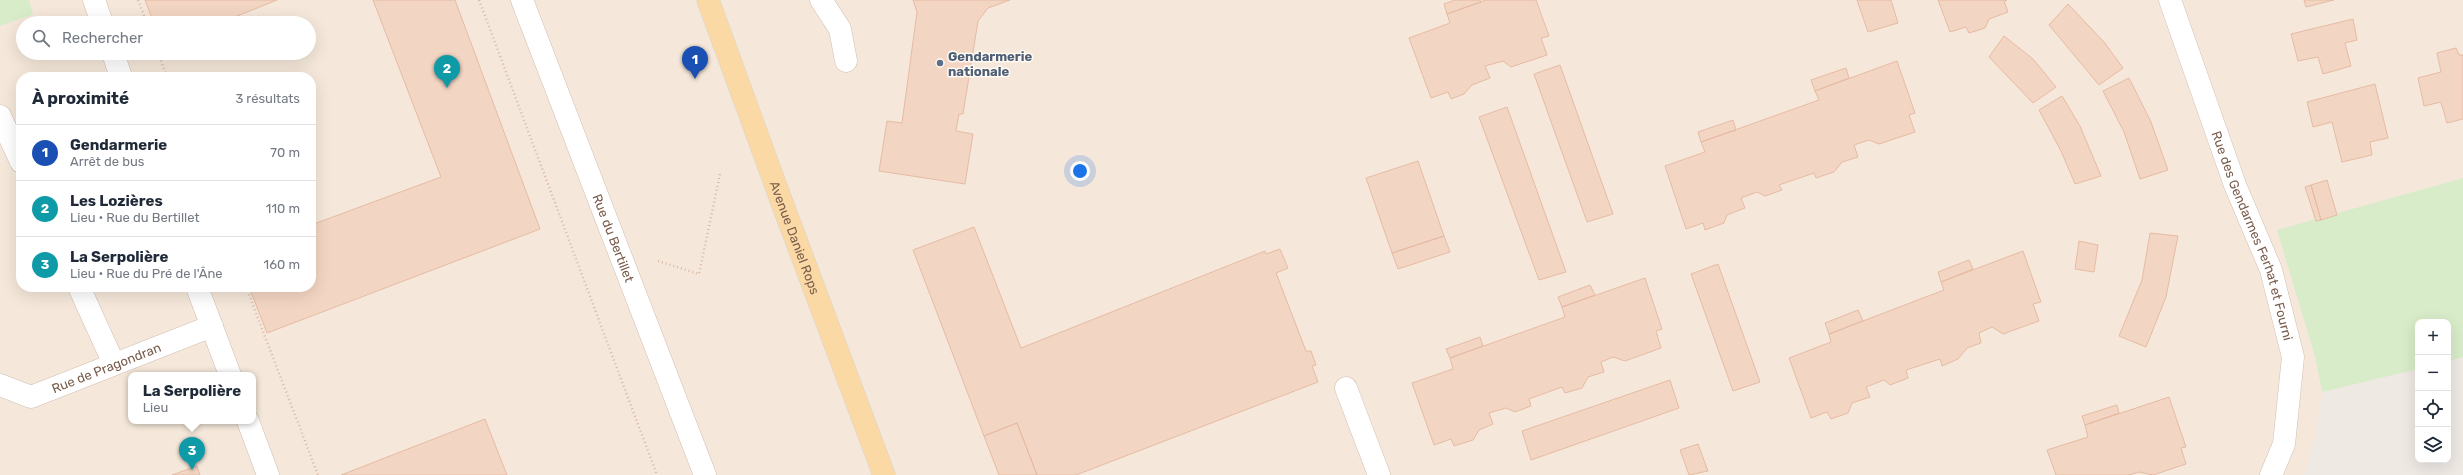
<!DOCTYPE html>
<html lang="fr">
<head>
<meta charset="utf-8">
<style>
  body { margin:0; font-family:Rubik,sans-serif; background:#f6f6f7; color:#1f2937 }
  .controls { position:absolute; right:12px; bottom:12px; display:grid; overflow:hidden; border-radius:8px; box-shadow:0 4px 16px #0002 }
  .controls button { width:36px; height:36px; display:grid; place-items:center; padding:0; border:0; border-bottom:1px solid #e0e1e3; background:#fff; color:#1f2937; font:20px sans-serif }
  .you { position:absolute; left:1080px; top:171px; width:14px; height:14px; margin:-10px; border:3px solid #fff; border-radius:50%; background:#1a73e8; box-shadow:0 0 0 6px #1a73e833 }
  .badge { display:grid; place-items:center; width:26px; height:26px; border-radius:50%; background:#e76f51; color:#fff; font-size:13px; font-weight:700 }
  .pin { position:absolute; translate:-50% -33px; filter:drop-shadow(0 1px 2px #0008) }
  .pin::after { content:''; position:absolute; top:21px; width:14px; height:12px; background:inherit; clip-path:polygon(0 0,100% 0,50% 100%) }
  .popup { position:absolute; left:128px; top:372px; width:128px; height:52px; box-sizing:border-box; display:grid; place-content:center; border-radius:8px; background:#fff; filter:drop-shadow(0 1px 3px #0005); font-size:13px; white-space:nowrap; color:#747a83 }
  .popup b { font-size:15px; color:#1f2937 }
  .popup::after { content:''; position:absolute; left:50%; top:100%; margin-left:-8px; border:8px solid transparent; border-top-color:#fff }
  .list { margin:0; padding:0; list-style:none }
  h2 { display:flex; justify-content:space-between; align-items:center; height:52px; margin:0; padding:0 16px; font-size:17px }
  h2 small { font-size:13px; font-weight:400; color:#747a83 }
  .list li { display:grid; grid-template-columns:26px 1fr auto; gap:12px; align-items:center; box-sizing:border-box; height:56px; padding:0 16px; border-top:1px solid #e0e1e3 }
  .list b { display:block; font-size:15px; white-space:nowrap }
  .list p { margin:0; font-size:13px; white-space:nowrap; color:#747a83 }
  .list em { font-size:13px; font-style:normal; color:#747a83 }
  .icon { flex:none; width:22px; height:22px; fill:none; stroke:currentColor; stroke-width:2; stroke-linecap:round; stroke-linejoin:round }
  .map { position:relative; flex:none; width:2463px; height:475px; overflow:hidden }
  .search { position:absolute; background:#fff; box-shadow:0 4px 16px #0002; left:16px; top:16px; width:300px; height:44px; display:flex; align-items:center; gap:10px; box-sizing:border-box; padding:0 14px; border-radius:22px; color:#747a83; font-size:15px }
  .panel { position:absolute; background:#fff; box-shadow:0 4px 16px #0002; left:16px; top:72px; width:300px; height:220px; border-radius:16px }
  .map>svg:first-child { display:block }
  .residential { fill:#f5e8da; fill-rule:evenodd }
  .industrial { fill:#efe9e4 }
  .green { fill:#d8ecc9 }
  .building { fill:#f3d5c3; stroke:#e6bba3 }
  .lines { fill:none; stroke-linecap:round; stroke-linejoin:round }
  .minor-casing { stroke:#d1beb0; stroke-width:23 }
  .major-casing { stroke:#dad1cd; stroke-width:23 }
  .path { stroke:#d9b8a5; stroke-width:2.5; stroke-dasharray:1 3; stroke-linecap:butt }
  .minor { stroke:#fff; stroke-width:22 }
  .major { stroke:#fbd9a5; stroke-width:22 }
  .service-dot { fill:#5c6f8a; stroke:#fffaf3; stroke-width:1.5 }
  .labels { text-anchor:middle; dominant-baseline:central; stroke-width:3; stroke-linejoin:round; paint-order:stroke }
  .service-label { font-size:13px; font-weight:bold; fill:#4e5e75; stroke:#fffaf3; text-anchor:start }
  .street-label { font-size:13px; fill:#7a5c4d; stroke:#fffaf3 }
</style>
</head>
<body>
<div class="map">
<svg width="2463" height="475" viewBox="0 0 2463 475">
  <rect width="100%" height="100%" fill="#fdf6ec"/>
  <path class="residential" d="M0,0h2463v475h-2463zM23,23h286v30h-286zM21,77h290v210h-290zM2418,322h30v138h-30zM131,375h122v46h-122z"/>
  <path class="industrial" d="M2463,357v118h-159l12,-40 6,-43 96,-23v91h30v-99z"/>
  <path class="green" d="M0,0h29l4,14 -33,12z
    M2463,178v179l-15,4v-39h-30v47l-96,23 -6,-32 -39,-130z"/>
  <path class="building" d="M145,0h132l-57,23h-66z
    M373,0h82l85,229 -273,104 -18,-46h62v-62l130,-48z
    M913,0h97l-22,8 -10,13 -15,93h-4l-3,17 17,3 -8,50 -86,-13 8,-50 15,2 15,-111z
    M1455,0h25l1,2 -34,12 -3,-10z
    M1486,0h50l13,36 -8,2 6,17 -36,12 -8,-6 -18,5 5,12 -18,7 -8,9 -13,5 -3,-7 -17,6 -22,-60 41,-15 -3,-9z
    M1857,0h34l7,23 -30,9z
    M1938,0h69l-3,1 4,11 -19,7 -4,9 -16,5 -3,-6 -16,5z
    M2304,0h30l-28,7z
    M2068,4l36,38 19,26 -24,17 -50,-60z
    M2353,19l4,21 -12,3 6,23 -28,8 -5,-17 -20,4 -7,-27z
    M2004,36l29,23 23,28 -23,16 -44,-46z
    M2456,48l3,7h4v64l-16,4 -6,-21 -17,4 -6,-28 23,-6 -4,-19z
    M1897,61l18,52 -6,2 6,17 -36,12 -10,-4 -15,5 4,12 -16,5 -8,10 -18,6 -2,-5 -35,12 3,5 -17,6 -8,-4 -16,6 4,10 -18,7 -3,8 -19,7 -2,-7 -17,6 -21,-63 40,-14 -4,-10 118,-42 -4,-9z
    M1560,65l53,149 -26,8 -53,-148z
    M1846,68l3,10 -34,13 -4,-11z
    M2129,78l22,44 17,48 -28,9 -16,-47 -21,-41z
    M2375,84l13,54 -18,4 2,13 -30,7 -10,-40 -19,5 -6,-25z
    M2062,96l18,30 21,50 -26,8 -14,-33 -22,-41z
    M1507,107l59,165 -27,8 -60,-163z
    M1733,120l3,10 -35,12 -3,-10z
    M1418,161l26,75 -52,17 -26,-75z
    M2327,180l10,35 -16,5 -10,-35z
    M2311,185l10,35 -5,1 -11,-34z
    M974,227l47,121 244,-97 1,3 14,-5 8,19 -12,5 30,78h5l5,14 -4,1 6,16 -242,93h-39l-20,-52 -33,13 -71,-186z
    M2150,233l28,3 -12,61 -20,50 -27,-11 23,-56z
    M1444,236l6,16 -52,17 -6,-16z
    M2079,241l19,4 -4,27 -19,-3z
    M2023,251l18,51 -8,2 6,17 -36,13 -11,-7 -13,6 2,10 -14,5 -9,11 -16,7 -2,-7 -34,11 2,8 -18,7 -6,-5 -18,7 4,10 -18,6 -4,10 -17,6 -4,-7 -16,6 -22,-60 42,-16 -2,-8 115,-44 -3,-8z
    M1969,260l4,9 -32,13 -3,-10z
    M1718,264l42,118 -27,9 -42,-117z
    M1645,278l17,51 -6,2 5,17 -36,13 -12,-4 -12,5 3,10 -16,5 -6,11 -17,5 -3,-6 -33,12 2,7 -16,6 -9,-4 -17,5 4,11 -14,6 -6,10 -19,6 -3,-7 -17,6 -22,-62 41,-14 -3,-11 115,-41 -3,-10z
    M1590,285l5,10 -33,12 -4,-10z
    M1858,310l5,11 -34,13 -4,-11z
    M1480,337l3,9 -33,12 -4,-9z
    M1670,380l9,28 -148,52 -9,-29z
    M2169,397l17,50 -5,1 5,16 -33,11 -14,-3 -10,3h-73l-9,-25 41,-13 -3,-12z
    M2117,405l2,8 -34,12 -3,-9z
    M485,419l22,56h-166z
    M1017,423l20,52h-38l-15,-39z
    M1698,444l10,27 -19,4 -9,-25z
    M197,466l3,9h-28z"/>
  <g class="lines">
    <defs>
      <g id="minor">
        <path d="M94,0l8,23"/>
        <path id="s1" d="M522,0l183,475"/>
        <path d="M821,0l19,29 6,32"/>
        <path id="s2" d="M2170,0l65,185 36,85 22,87 -9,87 -13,31"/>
        <path d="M113,53l8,24"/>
        <path d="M0,116l21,46"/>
        <path d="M79,287l35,77"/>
        <path d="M197,287l33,88"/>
        <path id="s3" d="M0,385l31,12 181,-71"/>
        <path d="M1346,388l33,87"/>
        <path d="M248,421l20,54"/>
      </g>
      <g id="major">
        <path id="s4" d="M708,0l73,200 103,275"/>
      </g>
    </defs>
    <use href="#minor" class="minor-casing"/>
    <use href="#major" class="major-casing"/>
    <path class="path" d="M138,0l9,23
      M479,0l178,475
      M158,53l9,24
      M658,261l41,13 21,-100
      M246,287l72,188"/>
    <use href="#minor" class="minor"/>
    <use href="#major" class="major"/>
  </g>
  <circle class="service-dot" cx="940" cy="63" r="4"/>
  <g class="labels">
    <g class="service-label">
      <text x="948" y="56">Gendarmerie<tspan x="948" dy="15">nationale</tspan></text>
    </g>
    <g class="street-label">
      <text stroke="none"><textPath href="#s2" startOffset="250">Rue des Gendarmes Ferhat et Fourni</textPath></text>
      <text stroke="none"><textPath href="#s1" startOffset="255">Rue du Bertillet</textPath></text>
      <text stroke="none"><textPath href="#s4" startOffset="253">Avenue Daniel Rops</textPath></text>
      <text stroke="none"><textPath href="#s3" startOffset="114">Rue de Pragondran</textPath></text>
    </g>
  </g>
</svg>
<div class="controls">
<button>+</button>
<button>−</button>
<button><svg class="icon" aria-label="locate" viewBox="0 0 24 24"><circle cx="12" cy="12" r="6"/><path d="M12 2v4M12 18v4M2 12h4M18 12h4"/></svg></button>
<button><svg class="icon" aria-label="layers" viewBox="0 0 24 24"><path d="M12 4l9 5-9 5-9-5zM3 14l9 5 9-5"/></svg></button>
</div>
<div class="you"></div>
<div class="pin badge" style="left:695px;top:79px;background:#1a4fb4">1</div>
<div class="pin badge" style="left:447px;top:88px;background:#0f9aa8">2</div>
<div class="pin badge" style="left:192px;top:470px;background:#0f9aa8">3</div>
<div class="popup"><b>La Serpolière</b>Lieu</div>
<div class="search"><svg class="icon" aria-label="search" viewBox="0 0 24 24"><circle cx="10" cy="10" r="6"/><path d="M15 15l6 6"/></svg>Rechercher</div>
<section class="panel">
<h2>À proximité<small>3 résultats</small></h2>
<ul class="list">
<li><span class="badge" style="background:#1a4fb4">1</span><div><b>Gendarmerie</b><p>Arrêt de bus</p></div><em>70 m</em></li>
<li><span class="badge" style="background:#0f9aa8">2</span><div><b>Les Lozières</b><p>Lieu · Rue du Bertillet</p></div><em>110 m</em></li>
<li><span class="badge" style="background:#0f9aa8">3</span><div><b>La Serpolière</b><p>Lieu · Rue du Pré de l'Âne</p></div><em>160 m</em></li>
</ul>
</section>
</div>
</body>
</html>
